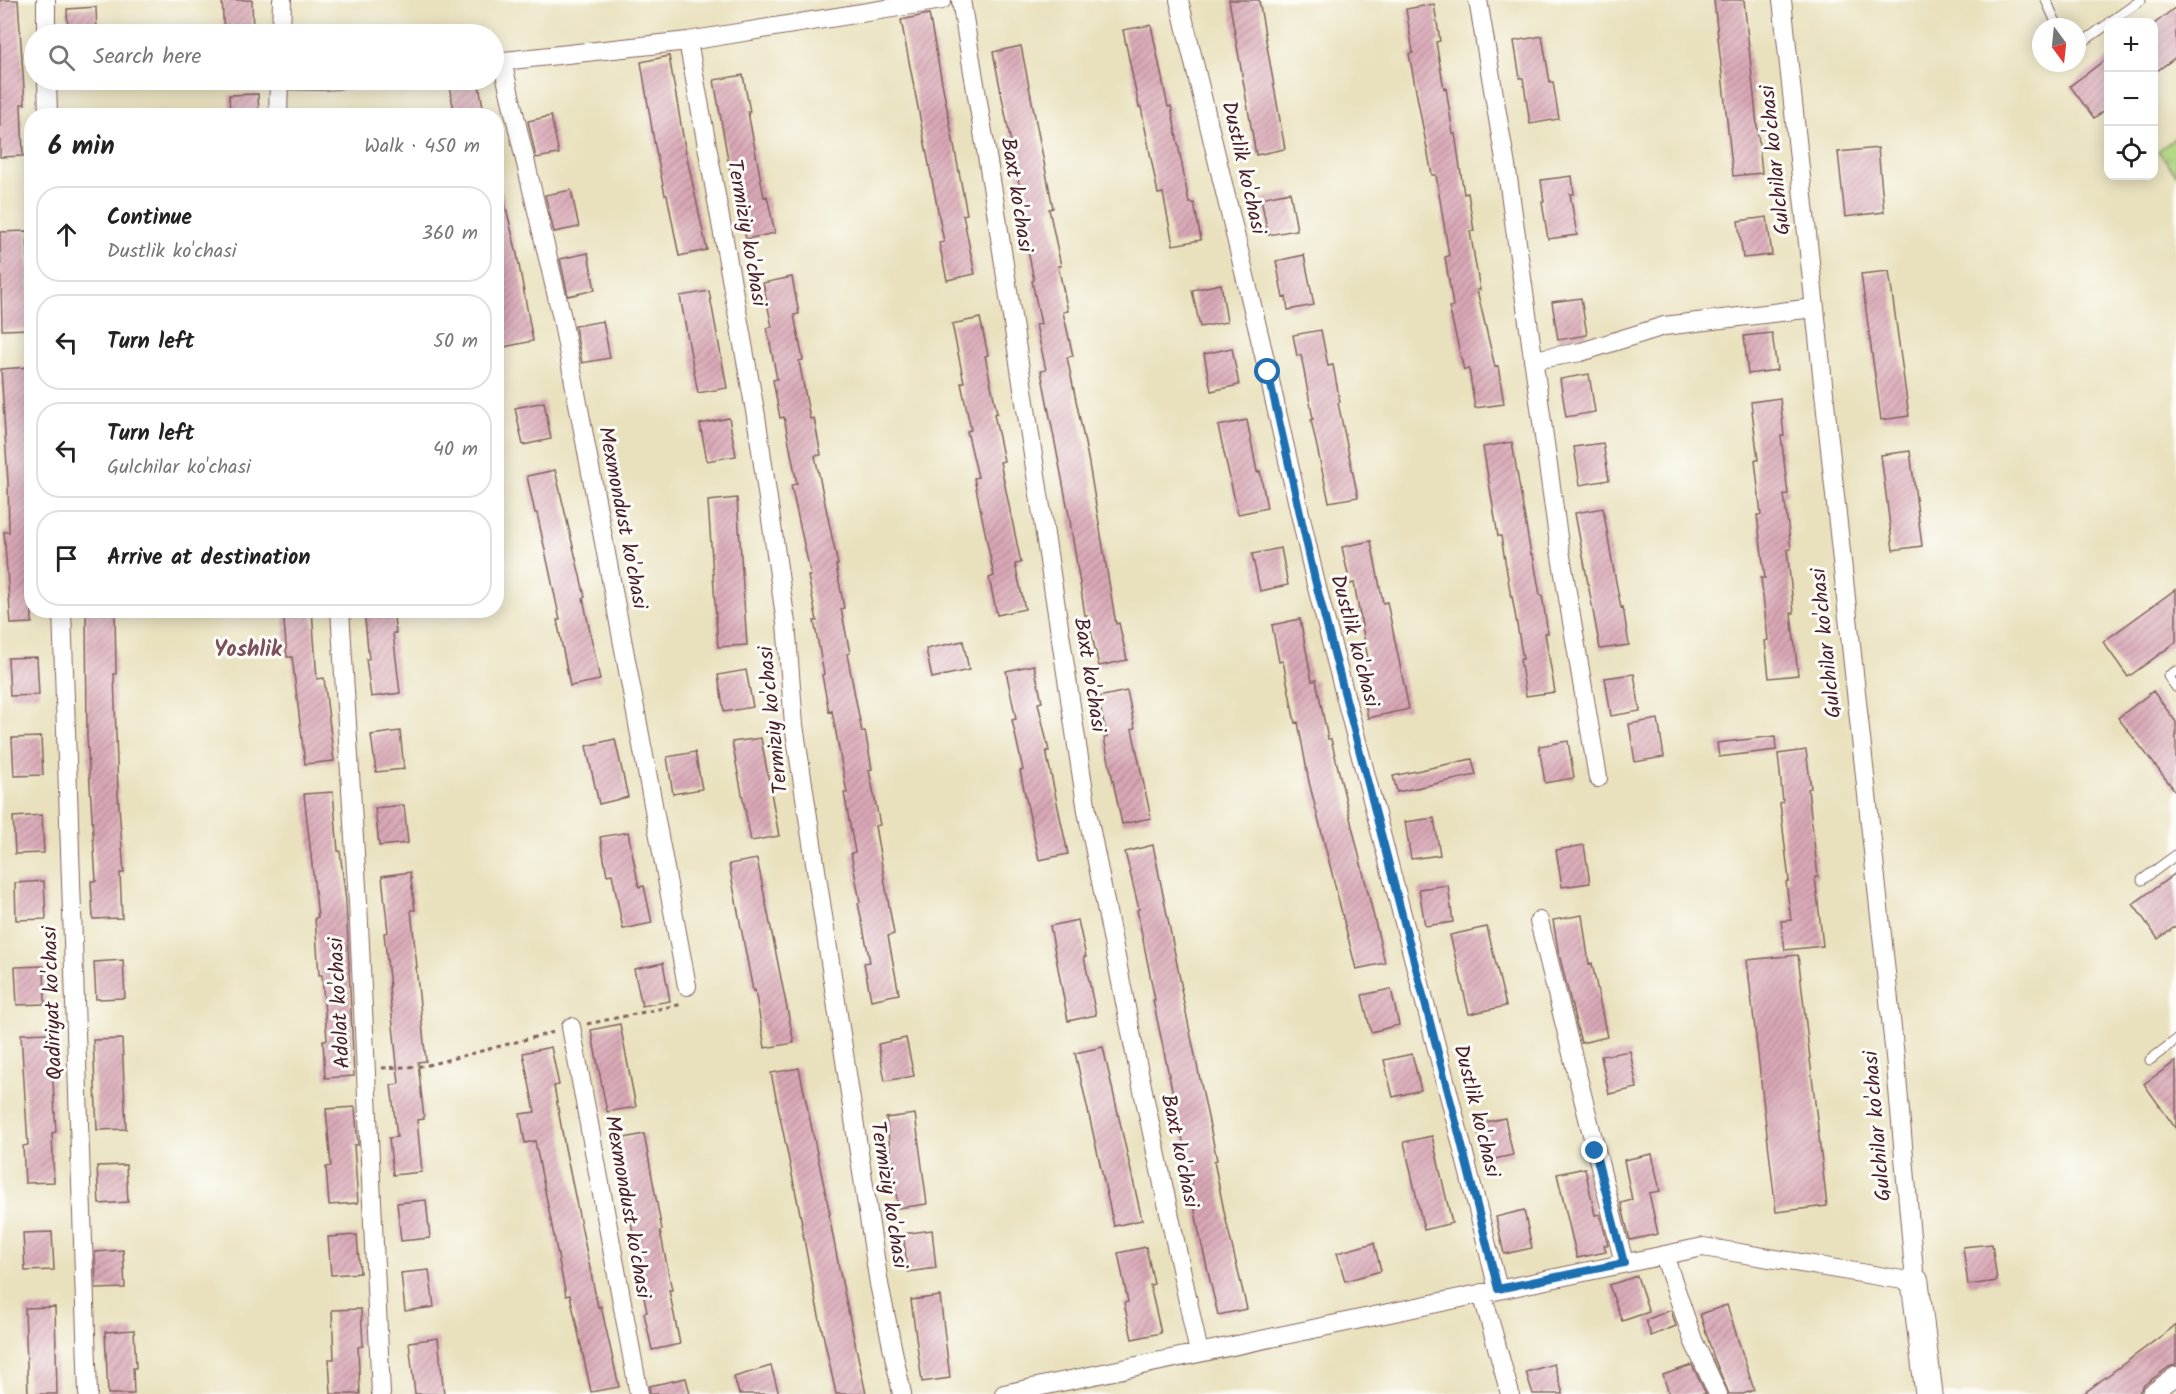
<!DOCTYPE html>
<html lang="en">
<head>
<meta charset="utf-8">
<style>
  body { margin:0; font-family:Kalam,sans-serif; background:#f6f6f6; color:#222 }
  .controls { position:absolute; right:18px; top:18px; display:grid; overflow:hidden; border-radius:12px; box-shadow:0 3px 15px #0003 }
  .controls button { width:54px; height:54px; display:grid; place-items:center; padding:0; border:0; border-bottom:2px solid #e0e0e0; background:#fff; color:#222; font:30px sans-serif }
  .compass { position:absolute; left:2032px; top:18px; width:54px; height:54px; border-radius:50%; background:#fff; box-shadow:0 3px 15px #0003; rotate:165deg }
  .stop { position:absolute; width:18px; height:18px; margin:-14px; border:4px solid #1f6fb2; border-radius:50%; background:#fff }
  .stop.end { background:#1f6fb2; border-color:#fff; box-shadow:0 2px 6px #0008 }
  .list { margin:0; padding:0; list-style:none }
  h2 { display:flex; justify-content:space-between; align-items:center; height:78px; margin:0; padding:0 24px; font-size:26px }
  h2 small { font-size:20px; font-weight:400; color:#767676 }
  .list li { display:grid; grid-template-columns:39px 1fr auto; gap:18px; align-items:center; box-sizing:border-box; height:96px; margin:0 12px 12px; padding:0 12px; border:2px solid #e0e0e0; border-radius:24px }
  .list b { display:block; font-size:22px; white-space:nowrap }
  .list p { margin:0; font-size:20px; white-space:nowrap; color:#767676 }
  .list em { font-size:20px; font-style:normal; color:#767676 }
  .icon { flex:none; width:33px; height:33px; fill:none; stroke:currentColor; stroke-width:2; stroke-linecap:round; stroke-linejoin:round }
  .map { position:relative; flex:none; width:2176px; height:1394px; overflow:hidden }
  .search { position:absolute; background:#fff; box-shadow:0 3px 15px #0003; left:24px; top:24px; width:480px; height:66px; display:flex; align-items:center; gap:15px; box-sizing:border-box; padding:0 21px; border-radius:33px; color:#767676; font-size:22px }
  .panel { position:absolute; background:#fff; box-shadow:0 3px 15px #0003; left:24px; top:108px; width:480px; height:510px; border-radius:24px }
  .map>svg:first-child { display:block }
  .park { fill:url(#park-tufts); stroke:#7d7c58; stroke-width:1.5 }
  .building { fill:url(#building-hatch) }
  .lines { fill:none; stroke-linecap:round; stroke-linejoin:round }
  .lane-casing { stroke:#82635e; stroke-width:11 }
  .street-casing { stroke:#82635e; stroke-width:20 }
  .secondary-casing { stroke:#82635e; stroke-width:29 }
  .path { stroke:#82635e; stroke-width:3; stroke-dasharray:4.5 4.5; stroke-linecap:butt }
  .lane { stroke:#fff; stroke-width:9 }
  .street { stroke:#fff; stroke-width:18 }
  .secondary { stroke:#fff; stroke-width:27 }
  .route { stroke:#1f6fb2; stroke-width:8 }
  .labels { text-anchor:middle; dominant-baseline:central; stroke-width:6; stroke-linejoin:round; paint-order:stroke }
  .street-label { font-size:21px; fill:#4a1f2b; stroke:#fdfcf7 }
  .neighbourhood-label { font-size:22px; font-weight:bold; fill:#7c4f5c; stroke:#fdfcf7 }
</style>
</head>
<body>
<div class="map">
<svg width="2176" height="1394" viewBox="0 0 2176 1394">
  <defs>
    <pattern id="park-tufts" width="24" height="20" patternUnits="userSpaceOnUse" patternTransform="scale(1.5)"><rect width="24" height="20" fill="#b0d984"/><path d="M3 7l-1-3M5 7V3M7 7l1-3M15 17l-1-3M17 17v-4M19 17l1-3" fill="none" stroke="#99ba72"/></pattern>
    <pattern id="building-hatch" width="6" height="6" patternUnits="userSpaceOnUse" patternTransform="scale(1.5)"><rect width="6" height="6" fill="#d9a8b6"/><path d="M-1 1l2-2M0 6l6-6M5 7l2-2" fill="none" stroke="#b28894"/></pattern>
  </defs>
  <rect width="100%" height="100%" fill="#fdfcf7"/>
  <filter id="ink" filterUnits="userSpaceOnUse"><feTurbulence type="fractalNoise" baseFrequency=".0167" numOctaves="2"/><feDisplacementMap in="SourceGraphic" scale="12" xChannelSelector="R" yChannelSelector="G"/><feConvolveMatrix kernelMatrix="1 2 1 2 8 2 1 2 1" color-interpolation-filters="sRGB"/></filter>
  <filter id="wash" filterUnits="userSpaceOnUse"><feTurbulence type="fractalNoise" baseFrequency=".008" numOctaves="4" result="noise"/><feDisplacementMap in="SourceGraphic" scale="24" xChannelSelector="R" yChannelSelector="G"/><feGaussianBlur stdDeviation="1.35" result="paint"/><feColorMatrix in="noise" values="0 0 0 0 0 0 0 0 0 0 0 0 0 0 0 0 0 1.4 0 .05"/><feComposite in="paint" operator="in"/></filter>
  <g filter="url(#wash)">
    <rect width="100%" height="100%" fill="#e9e1be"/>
    <path class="park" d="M2176,137v37l-18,-23z"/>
    <g id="blocks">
      <path class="building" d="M0,0h18l7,104h-4l2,52 -23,1z
        M222,0h30l1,33 -29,1z
        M1229,0h30l26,149 -29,6z
        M1714,0h30l18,173 -29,3z
        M1434,4l6,37 -4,1 8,47 2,-1 7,46h2l9,60 4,-1 6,38h-4l10,59h-3l18,77 3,-1 6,38 -29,4 -6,-39 -5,1 -15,-63 4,-1 -8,-49 4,-1 -13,-81h-4l-23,-121 4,-1 -7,-44z
        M96,7l1,27h-29l-1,-25z
        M2176,7v50l-22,16v-49z
        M929,14l38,200 -4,1 12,59 -28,6 -8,-37 5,-1 -43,-222z
        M1151,25l17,82 3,-1 18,97h5l7,37 -28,5 -10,-52 -5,1 -17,-87h-2l-16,-77z
        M1542,36l8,46h3l6,37 -29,5 -7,-46h-3l-6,-37z
        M1021,46l32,162 -4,1 12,57h-3l10,45 -5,1 10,44 -6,1 21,101 28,166 3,-1 8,37 -28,6 -12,-51h-2l-16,-100 -28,-144 5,-1 -10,-45 5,-1 -9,-43 2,-1 -9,-45 4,-1 -36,-182z
        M669,56l17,97 21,97 -28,6 -12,-61h-2l-11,-54 -13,-79z
        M2109,57v50l-15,11 -24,-32z
        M743,75l7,37h-2l16,85 3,-1 8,37 -29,6 -12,-62h-3l-17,-97z
        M448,80h30l6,32 -29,4z
        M258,94l1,22h-29l-1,-21z
        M551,116l8,38 -23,4 -8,-37z
        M1878,148l6,64 -39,5 -7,-65z
        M1572,176l2,18h-4l7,41 -29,4 -6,-37h2l-3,-22z
        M571,190l8,37 -25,5 -9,-37z
        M496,191h6l15,63 16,87 -29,6 -8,-39z
        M1290,192l7,38 -29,5 -7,-37z
        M1767,217l5,38 -29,3 -5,-37z
        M27,231l4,98 -29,1 -2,-98z
        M588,253l7,37 -27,6 -8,-37z
        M1304,255l10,50 -26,5 -2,-13 -3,1 -7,-37z
        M1889,271l20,145 -28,4 -20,-146z
        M792,277l7,37 -5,1 9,45 -4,1 11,58 4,-1 7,37 -6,1 23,109h-2l8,43 -3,1 9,44 -3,1 15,78 3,-1 7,38 -3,1 11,55 -5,1 19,108 -6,2 11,58 -28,6 -7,-37 6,-1 -12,-59 2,-1 -9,-49 4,-1 -11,-59h3l-15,-82 -3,1 -7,-37 2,-1 -10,-53h3l-9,-45h3l-20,-91 6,-1 -13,-67 -4,1 -7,-38 4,-1 -10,-51 5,-1 -9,-44z
        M1221,284l6,38 -27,5 -8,-37z
        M709,291l18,97 -29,5 -18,-97z
        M1581,298l6,37 -29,5 -6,-38z
        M980,318l8,37 -3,1 12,57 -3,1 10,47 -4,1 21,101 -6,1 10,45 -28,6 -8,-37 5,-2 -20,-98 4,-1 -11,-46 4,-1 -10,-47 3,-1 -12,-58z
        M603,321l7,37 -28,5 -7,-37z
        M1321,330l7,36 5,-1 7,37 -2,1 20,94 -29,5 -18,-82 2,-1 -12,-64 -4,1 -4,-21z
        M1772,333l5,37 -29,4 -4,-38z
        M1232,348l7,37 -28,6 -7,-37z
        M30,367l2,256 -21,1 -7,-92h5l-1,-50 -7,-113z
        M1589,374l6,38 -29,5 -6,-38z
        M1780,398l4,38h-3l7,58 -4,1 7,54 -4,1 7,63h-3l7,62 -29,3 -4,-37 3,-1 -7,-62h4l-8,-63h4l-6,-55h3l-7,-58z
        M544,402l7,37 -28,6 -8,-37z
        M729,418l7,38 -29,5 -7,-37z
        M1247,420l10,52 3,-1 7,37 -29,6 -20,-88z
        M1512,442l19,113h2l7,40h2l6,38h-3l10,59 -29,4 -6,-37h3l-11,-63 -1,1 -10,-61h-3l-15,-89z
        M1603,443l6,37 -29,5 -6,-38z
        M1910,451l12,95 -29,4 -12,-95z
        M555,470l30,127 -2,1 17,82 -30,6 -13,-66h3l-23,-107h-2l-8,-37z
        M737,498l10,147 -29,2 -10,-146z
        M1603,508l9,53 9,47 2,-1 6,38 -29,4 -25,-136z
        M1371,541l12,62 4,-1 22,107 -41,9 -11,-57 11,-2 -14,-76 -4,1 -8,-37z
        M1281,548l7,37 -28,6 -8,-37z
        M2176,589v53l-48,35 -25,-35z
        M86,610h29l1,64h-2l4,119 6,80h-4l2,45 -29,1 -2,-38h5l-9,-144z
        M283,610h29l5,69 7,-1 10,83 -29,3 -13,-107h-5z
        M364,610h29l3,23h-3l7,60 -29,4 -5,-38h3z
        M1300,619l12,62 4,-1 12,59h3l54,224 -29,6 -47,-187 -11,-60 -3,1 -12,-62 -4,1 -7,-37z
        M963,641l6,29 -37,8 -6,-29z
        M37,657l2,38 -29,1 -2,-38z
        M1034,665l8,37 -4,1 11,48h-3l22,103 -29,6 -19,-89 3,-1 -11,-50 4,-1 -10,-48z
        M746,670l7,37 -29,5 -6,-37z
        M1634,674l6,37 -29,5 -6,-38z
        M1127,691l8,37 -3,1 19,89 -29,6 -18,-86 3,-1 -9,-40z
        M2153,691l23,31v70l-58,-74z
        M1658,719l6,38 -29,5 -6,-38z
        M400,731l4,38 -28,3 -5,-37z
        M1775,736l1,14 -57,7 -2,-14z
        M41,737l2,38 -29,1 -2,-38z
        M761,738l18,98 -28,5 -19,-99z
        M615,739l13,58 -29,7 -13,-58z
        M1568,741l6,37 -29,5 -6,-37z
        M1806,750l5,38 -3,1 10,88h-3l8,69 -38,4 -4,-29 10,-1 -5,-38 3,-1 -9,-78 3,-1 -5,-48z
        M695,752l7,37 -29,5 -6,-37z
        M1472,759l4,16 -79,17 -4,-16z
        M333,792l5,59h2l6,50 8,175 -29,2 -2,-38h4l-5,-65h-3l-4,-57 3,-1 -14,-123z
        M404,805l4,38 -29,3 -4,-38z
        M42,815l2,38 -29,1 -2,-37z
        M1434,818l6,37 -29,4 -6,-37z
        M628,832l11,55 5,-1 8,37 -29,6 -11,-55 -5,1 -7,-38z
        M1153,845l29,144h-1l36,171 -3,1 11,55 22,93 -29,6 -18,-78 -10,-52 2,-1 -39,-184h2l-18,-90 2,-1 -14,-57z
        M1584,845l6,38 -28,4 -6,-37z
        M757,859l37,184 -29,5 -10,-58 -2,1 -24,-127z
        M410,872l5,38h-4l6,57h-1l10,94 -8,1 6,57 -7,1 5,52 -29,3 -4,-37 8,-1 -6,-52 8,-1 -10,-97h1l-6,-54 4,-1 -6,-56z
        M2176,873v53l-18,13 -25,-35z
        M44,881l2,38 -30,1 -1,-37z
        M1448,885l5,37 -28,4 -6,-37z
        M1582,915l7,49 3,-1 15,74 -26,6 -23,-93 -5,-30z
        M1078,920l8,37h-2l12,58 -28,6 -18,-95z
        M1487,927l19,79 -37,8 -19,-79z
        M1798,955l29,251 -51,6 -29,-252z
        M123,960l2,38 -29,1 -2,-37z
        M663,963l7,38 -28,5 -8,-37z
        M44,966l1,38 -28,1 -2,-38z
        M1391,989l8,36 -28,7 -9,-37z
        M620,1024l16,83 -29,5 -16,-82z
        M50,1033l6,99 -4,1 2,49 -29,1 -2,-37 5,-1 -7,-111z
        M906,1038l8,38 -29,5 -7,-37z
        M122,1039l4,90 -29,1 -4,-90z
        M551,1047l8,38 -5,1 11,62 33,159 3,-1 18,81 -28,5 -21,-97 -4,1 -31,-155 -10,2 -5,-29 15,-2 -12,-59z
        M1103,1047l39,173 -28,6 -39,-173z
        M1630,1051l7,37 -28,6 -8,-38z
        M1412,1054l9,36 -28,7 -9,-37z
        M2176,1061v68l-32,-45z
        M799,1068l31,146 -1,1 10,53 27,126h-30l-20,-92 -15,-78 1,-1 -31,-150z
        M355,1107l3,38h-4l4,58 -29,2 -3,-38 5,-1 -5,-57z
        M915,1114l12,90 -29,4 -12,-90z
        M1505,1118l8,37 -28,6 -9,-37z
        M644,1134l18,96 -2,1 12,59h-3l11,54 -28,6 -8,-37 3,-1 -11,-53 2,-1 -23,-118z
        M1432,1136l20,87 -28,7 -20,-88z
        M1652,1154l8,37 -11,2 9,41 -28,6 -9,-37 11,-3 -8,-40z
        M126,1165l2,37 -29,2 -2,-38z
        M1585,1168l10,47 5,-1 8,31h-4l2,7 -29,6 -20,-84z
        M426,1200l4,38 -29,3 -4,-38z
        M1524,1210l8,38 -28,6 -8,-37z
        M932,1230l4,38 -28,4 -5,-38z
        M52,1232l2,38 -29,1 -2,-38z
        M357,1235l3,38 -29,2 -3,-38z
        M1374,1243l7,28 -36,10 -8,-28z
        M1992,1244l5,37 -29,4 -5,-38z
        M1146,1247l8,37 -4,1 11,48 -29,6 -8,-36 4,-1 -10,-49z
        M123,1250l2,38 -29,1 -1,-37z
        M429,1270l5,37 -29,4 -4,-38z
        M1637,1276l12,36 -27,9 -13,-36z
        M940,1296l10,82 -28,4 -11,-82z
        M1727,1305l27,85 -11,4h-14l-15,-36 -14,-44z
        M55,1307l2,87h-29l-3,-86z
        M361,1309l2,37 -5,1 2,47h-29l-2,-35h5l-2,-49z
        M1671,1310l5,16 -25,10 -5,-16z
        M2176,1325v40l-7,2 -25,18 -6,9h-55z
        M134,1330l2,38h-3l1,26h-26l-3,-62z
        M438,1338l6,56h-29l-6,-52z
        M1554,1364l9,30h-30l-7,-22z
        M1692,1365l14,29h-37l-6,-19z
        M771,1366l8,28h-40l-5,-17z
        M686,1378l4,16h-40l-1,-8z"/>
    </g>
  </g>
  <g filter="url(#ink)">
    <use href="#blocks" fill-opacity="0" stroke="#82635e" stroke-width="1.5"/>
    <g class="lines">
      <defs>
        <path id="lane" d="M2046,0l12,27
          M2110,22l31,-22
          M2077,46l31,-22
          M2176,671l-8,5 8,11
          M2142,880l34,-25
          M2150,1060l26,-20"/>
        <path id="street" d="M46,0v34
          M961,0l33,198 93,613 49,247 63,295
          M1179,0l89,372 47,208 142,546 41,163
          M1478,0l30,178 51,366 39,234
          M281,34l1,-34
          M688,41l68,375 30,207 8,102 85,559 23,110
          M502,61l60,257 125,668
          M494,62l194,-21 254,-41
          M47,80l1,36
          M279,80l42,1 17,-1
          M278,116l1,-36
          M1533,360l48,-8 83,-26 150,-18
          M62,610l26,784
          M340,610l18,293 23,491
          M1539,921l85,342
          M571,1027l68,367
          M1664,1255l29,85 25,54
          M1482,1293l28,101
          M1004,1394l699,-147 212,35 -19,-216 -114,-1066
          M2151,1394l25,-18"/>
        <path id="secondary" d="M1915,1282l14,112"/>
      </defs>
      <use href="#lane" class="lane-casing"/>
      <use href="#street" class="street-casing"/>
      <use href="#secondary" class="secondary-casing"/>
      <path class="path" d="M587,1024l96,-20
        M382,1068l42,-2 130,-34"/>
      <use href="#lane" class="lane"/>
      <use href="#street" class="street"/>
      <use href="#secondary" class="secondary"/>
    </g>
  </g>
  <g class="lines" filter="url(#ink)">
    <path class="route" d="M1268,372l47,208 142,546 41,163 126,-26 -29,-112"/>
  </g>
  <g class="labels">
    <g class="street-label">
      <text transform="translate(1776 160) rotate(-96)">Gulchilar ko'chasi</text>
      <text transform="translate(1243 168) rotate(77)">Dustlik ko'chasi</text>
      <text transform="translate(1016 195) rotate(81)">Baxt ko'chasi</text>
      <text transform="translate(746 233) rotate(80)">Termiziy ko'chasi</text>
      <text transform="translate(622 518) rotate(79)">Mexmondust ko'chasi</text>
      <text transform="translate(1354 641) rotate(75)">Dustlik ko'chasi</text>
      <text transform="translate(1827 643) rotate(-96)">Gulchilar ko'chasi</text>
      <text transform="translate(1089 675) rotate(81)">Baxt ko'chasi</text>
      <text transform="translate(774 720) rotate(-96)">Termiziy ko'chasi</text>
      <text transform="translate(53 1003) rotate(-92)">Qadiriyat ko'chasi</text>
      <text transform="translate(340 1003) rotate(-93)">Adolat ko'chasi</text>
      <text transform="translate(1476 1111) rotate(76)">Dustlik ko'chasi</text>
      <text transform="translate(1878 1126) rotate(-95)">Gulchilar ko'chasi</text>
      <text transform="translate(1179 1151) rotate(78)">Baxt ko'chasi</text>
      <text transform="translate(888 1195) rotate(81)">Termiziy ko'chasi</text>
      <text transform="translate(627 1207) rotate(80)">Mexmondust ko'chasi</text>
    </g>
    <g class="neighbourhood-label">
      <text x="248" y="650">Yoshlik</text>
    </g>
  </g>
</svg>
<div class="controls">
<button>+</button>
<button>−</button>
<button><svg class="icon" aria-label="locate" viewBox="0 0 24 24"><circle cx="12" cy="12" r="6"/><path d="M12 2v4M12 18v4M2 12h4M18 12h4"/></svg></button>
</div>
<svg class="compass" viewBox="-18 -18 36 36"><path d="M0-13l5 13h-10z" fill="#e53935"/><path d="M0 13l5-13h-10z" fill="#767676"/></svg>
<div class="stop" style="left:1268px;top:372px"></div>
<div class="stop end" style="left:1595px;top:1151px"></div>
<div class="search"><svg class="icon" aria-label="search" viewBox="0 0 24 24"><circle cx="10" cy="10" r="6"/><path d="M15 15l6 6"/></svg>Search here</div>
<section class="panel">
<h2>6 min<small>Walk · 450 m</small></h2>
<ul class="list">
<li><svg class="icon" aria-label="ahead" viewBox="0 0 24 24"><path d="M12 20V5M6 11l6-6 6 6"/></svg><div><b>Continue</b><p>Dustlik ko'chasi</p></div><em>360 m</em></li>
<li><svg class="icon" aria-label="left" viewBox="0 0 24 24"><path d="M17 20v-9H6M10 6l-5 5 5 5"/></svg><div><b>Turn left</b></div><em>50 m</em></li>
<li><svg class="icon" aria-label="left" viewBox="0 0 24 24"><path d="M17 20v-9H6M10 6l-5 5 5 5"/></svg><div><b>Turn left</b><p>Gulchilar ko'chasi</p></div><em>40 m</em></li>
<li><svg class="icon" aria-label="arrive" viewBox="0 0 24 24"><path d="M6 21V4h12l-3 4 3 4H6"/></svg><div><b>Arrive at destination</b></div></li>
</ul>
</section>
</div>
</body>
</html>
